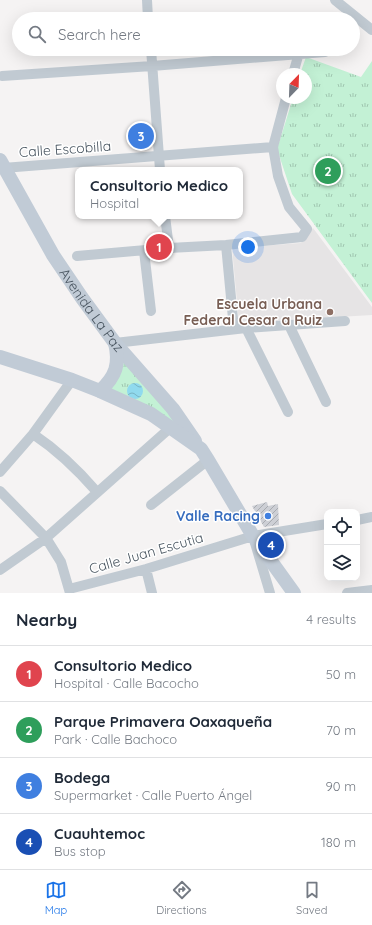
<!DOCTYPE html>
<html lang="en">
<head>
<meta charset="utf-8">
<style>
  body { margin:0; font-family:Quicksand,sans-serif; background:#f6f6f7; color:#1f2937 }
  .controls { position:absolute; right:12px; bottom:12px; display:grid; overflow:hidden; border-radius:8px; box-shadow:0 4px 16px #0002 }
  .controls button { width:36px; height:36px; display:grid; place-items:center; padding:0; border:0; border-bottom:1px solid #e0e1e3; background:#fff; color:#1f2937; font:20px sans-serif }
  .compass { position:absolute; left:276px; top:68px; width:36px; height:36px; border-radius:50%; background:#fff; box-shadow:0 4px 16px #0002; rotate:23deg }
  .you { position:absolute; left:248px; top:247px; width:14px; height:14px; margin:-10px; border:3px solid #fff; border-radius:50%; background:#1a73e8; box-shadow:0 0 0 6px #1a73e833 }
  .badge { display:grid; place-items:center; width:26px; height:26px; border-radius:50%; background:#1a73e8; color:#fff; font-size:13px; font-weight:700 }
  .pin { position:absolute; translate:-50% -50%; border:2px solid #fff; box-shadow:0 1px 4px #0006 }
  .popup { position:absolute; left:75px; top:167px; width:168px; height:52px; box-sizing:border-box; display:grid; place-content:center; border-radius:8px; background:#fff; filter:drop-shadow(0 1px 3px #0005); font-size:13px; white-space:nowrap; color:#747a83 }
  .popup b { font-size:15px; color:#1f2937 }
  .popup::after { content:''; position:absolute; left:50%; top:100%; margin-left:-8px; border:8px solid transparent; border-top-color:#fff }
  .list { margin:0; padding:0; list-style:none }
  h2 { display:flex; justify-content:space-between; align-items:center; height:52px; margin:0; padding:0 16px; font-size:17px }
  h2 small { font-size:13px; font-weight:400; color:#747a83 }
  .list li { display:grid; grid-template-columns:26px 1fr auto; gap:12px; align-items:center; box-sizing:border-box; height:56px; padding:0 16px; border-top:1px solid #e0e1e3 }
  .list b { display:block; font-size:15px; white-space:nowrap }
  .list p { margin:0; font-size:13px; white-space:nowrap; color:#747a83 }
  .list em { font-size:13px; font-style:normal; color:#747a83 }
  .icon { flex:none; width:22px; height:22px; fill:none; stroke:currentColor; stroke-width:2; stroke-linecap:round; stroke-linejoin:round }
  .map { position:relative; flex:none; width:372px; height:593px; overflow:hidden }
  .search { position:absolute; background:#fff; box-shadow:0 4px 16px #0002; left:12px; right:12px; top:12px; height:44px; display:flex; align-items:center; gap:10px; box-sizing:border-box; padding:0 14px; border-radius:22px; color:#747a83; font-size:15px }
  .sheet { height:276px; background:#fff }
  nav { display:flex; justify-content:space-around; align-items:center; box-sizing:border-box; height:56px; border-top:1px solid #e0e1e3; background:#fff; font-size:11px; color:#747a83 }
  nav a { display:grid; justify-items:center; gap:2px }
  nav .on { color:#1a73e8 }
  .map>svg:first-child { display:block }
  .education { fill:#e6e4e5 }
  .grass { fill:url(#grass-tufts) }
  .water { fill:url(#water-waves) }
  .building { fill:url(#building-hatch) }
  .lines { fill:none; stroke-linecap:round; stroke-linejoin:round }
  .street { stroke:#c1cad2; stroke-width:10 }
  .secondary { stroke:#c1cbd6; stroke-width:14 }
  .education-dot { fill:#8d6e63; stroke:#fff; stroke-width:1.5 }
  .shop-dot { fill:#3f7fe0; stroke:#fff; stroke-width:1.5 }
  .labels { text-anchor:middle; dominant-baseline:central; stroke-width:3; stroke-linejoin:round; paint-order:stroke }
  .street-label { font-size:14px; fill:#4a5661; stroke:#fff }
  .education-label { font-size:14px; font-weight:bold; fill:#785e54; stroke:#fff; text-anchor:end }
  .shop-label { font-size:14px; font-weight:bold; fill:#366cbe; stroke:#fff; text-anchor:end }
</style>
</head>
<body>
<div class="map">
<svg width="372" height="593" viewBox="0 0 372 593">
  <defs>
    <pattern id="grass-tufts" width="24" height="20" patternUnits="userSpaceOnUse"><rect width="24" height="20" fill="#c3f1d5"/><path d="M3 7l-1-3M5 7V3M7 7l1-3M15 17l-1-3M17 17v-4M19 17l1-3" fill="none" stroke="#a0c6b0"/></pattern>
    <pattern id="water-waves" width="16" height="10" patternUnits="userSpaceOnUse"><rect width="16" height="10" fill="#90daee"/><path d="M0 5q4-4 8 0t8 0" fill="none" stroke="#78b4c4"/></pattern>
    <pattern id="building-hatch" width="6" height="6" patternUnits="userSpaceOnUse"><rect width="6" height="6" fill="#cdcfd5"/><path d="M-1 1l2-2M0 6l6-6M5 7l2-2" fill="none" stroke="#a8abb0"/></pattern>
  </defs>
  <rect width="100%" height="100%" fill="#f5f3f3"/>
  <path class="education" d="M313,228l59,79v8l-133,8 -7,-75 69,-5z"/>
  <path class="grass" d="M306,57l55,20 11,-16v242l-80,-109 -15,-45 16,-51h13v-24h-6z
    M124,358l59,72 -84,-36z"/>
  <path class="water" d="M127 391a8 8 0 1 1 16 0a8 8 0 1 1-16 0Z"/>
  <path class="building" d="M267,502l1,4 10,-2 1,21 -15,2 -12,-21z"/>
  <g class="lines">
    <path class="street" d="M147,0l1,19
      M335,0l37,30
      M151,49l9,121
      M293,74l6,-21
      M2,76l150,-10 173,-14
      M0,167l3,1 270,-21
      M165,216l4,32
      M226,245l8,84
      M144,251l7,60
      M77,256l92,-8 57,-3 76,-8 5,-8 -18,-22 -11,-31 -5,-29 13,-49
      M289,325l37,77
      M246,328l42,84
      M115,343l131,-15 99,-7
      M33,434c24,16 45,36 64,58
      M0,472l33,-38 39,-54
      M0,491l46,47 15,24 9,31
      M151,505l57,-45
      M357,520l15,-3
      M255,543l15,50
      M146,569l6,24
      M0,570l46,-32 124,-110
      M69,589l77,-20 107,-33 74,-12
      M347,593l25,-3"/>
    <g class="secondary">
      <path id="s1" d="M0,160l53,95 29,43 33,45 58,66 22,32"/>
      <path d="M0,357l72,23 28,11 51,23 50,35 7,11 45,76 41,57"/>
      <path d="M100,391c16,-15 20,-27 15,-48"/>
    </g>
  </g>
  <circle class="education-dot" cx="330" cy="312" r="4"/>
  <circle class="shop-dot" cx="268" cy="516" r="4"/>
  <g class="labels">
    <g class="street-label">
      <text transform="translate(65 149) rotate(-4)">Calle Escobilla</text>
      <text stroke="none"><textPath href="#s1" startOffset="176">Avenida La Paz</textPath></text>
      <text transform="translate(146 553) rotate(-16)">Calle Juan Escutia</text>
    </g>
    <g class="education-label">
      <text x="322" y="304">Escuela Urbana<tspan x="322" dy="16">Federal Cesar a Ruiz</tspan></text>
    </g>
    <g class="shop-label">
      <text x="260" y="516">Valle Racing</text>
    </g>
  </g>
</svg>
<div class="controls">
<button><svg class="icon" aria-label="locate" viewBox="0 0 24 24"><circle cx="12" cy="12" r="6"/><path d="M12 2v4M12 18v4M2 12h4M18 12h4"/></svg></button>
<button><svg class="icon" aria-label="layers" viewBox="0 0 24 24"><path d="M12 4l9 5-9 5-9-5zM3 14l9 5 9-5"/></svg></button>
</div>
<svg class="compass" viewBox="-18 -18 36 36"><path d="M0-13l5 13h-10z" fill="#e53935"/><path d="M0 13l5-13h-10z" fill="#747a83"/></svg>
<div class="you"></div>
<div class="pin badge" style="left:159px;top:247px;background:#e0444e">1</div>
<div class="popup"><b>Consultorio Medico</b>Hospital</div>
<div class="pin badge" style="left:328px;top:171px;background:#2e9e5b">2</div>
<div class="pin badge" style="left:141px;top:136px;background:#3f7fe0">3</div>
<div class="pin badge" style="left:271px;top:545px;background:#1a4fb4">4</div>
<div class="search"><svg class="icon" aria-label="search" viewBox="0 0 24 24"><circle cx="10" cy="10" r="6"/><path d="M15 15l6 6"/></svg>Search here</div>
</div>
<section class="sheet">
<h2>Nearby<small>4 results</small></h2>
<ul class="list">
<li><span class="badge" style="background:#e0444e">1</span><div><b>Consultorio Medico</b><p>Hospital · Calle Bacocho</p></div><em>50 m</em></li>
<li><span class="badge" style="background:#2e9e5b">2</span><div><b>Parque Primavera Oaxaqueña</b><p>Park · Calle Bachoco</p></div><em>70 m</em></li>
<li><span class="badge" style="background:#3f7fe0">3</span><div><b>Bodega</b><p>Supermarket · Calle Puerto Ángel</p></div><em>90 m</em></li>
<li><span class="badge" style="background:#1a4fb4">4</span><div><b>Cuauhtemoc</b><p>Bus stop</p></div><em>180 m</em></li>
</ul>
</section>
<nav>
<a class="on"><svg class="icon" aria-label="map" viewBox="0 0 24 24"><path d="M3 6l6-2 6 2 6-2v14l-6 2-6-2-6 2zM9 4v14M15 6v14"/></svg>Map</a>
<a><svg class="icon" aria-label="directions" viewBox="0 0 24 24"><path d="M12 3l9 9-9 9-9-9zM9 14v-3h6M13 9l2 2-2 2"/></svg>Directions</a>
<a><svg class="icon" aria-label="saved" viewBox="0 0 24 24"><path d="M7 4h10v16l-5-4-5 4z"/></svg>Saved</a>
</nav>
</body>
</html>
